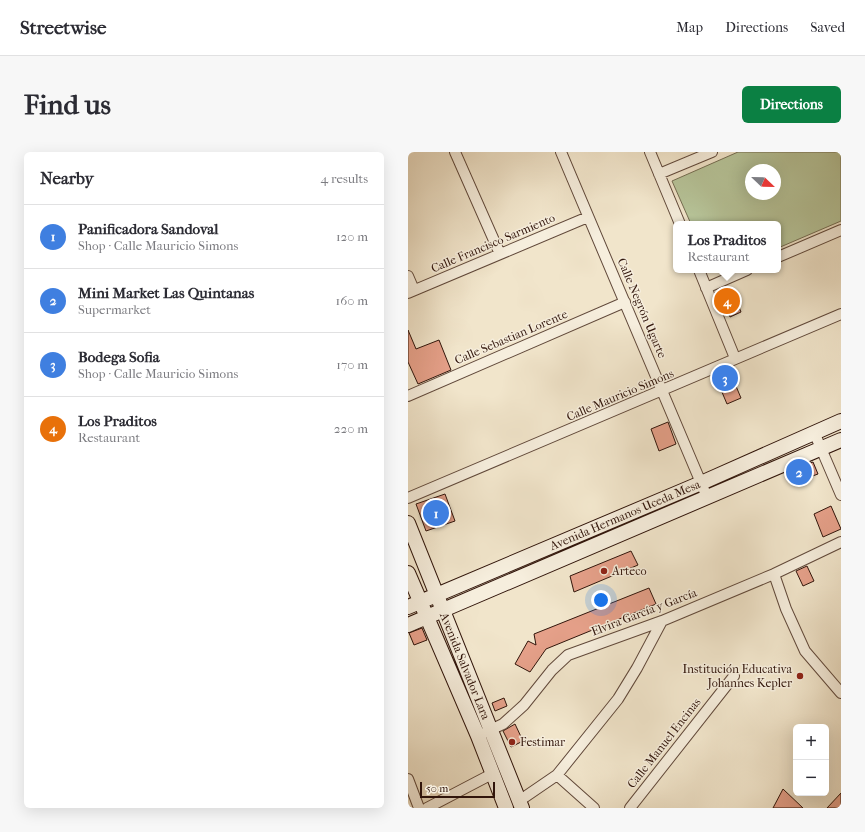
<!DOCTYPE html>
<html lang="en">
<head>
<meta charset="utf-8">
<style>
  body { margin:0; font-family:"IM FELL French Canon",serif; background:#f7f7f7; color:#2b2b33 }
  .controls { position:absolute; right:12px; bottom:12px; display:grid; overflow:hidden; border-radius:6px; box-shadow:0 4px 16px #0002 }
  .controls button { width:36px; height:36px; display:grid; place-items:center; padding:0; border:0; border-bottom:1px solid #e1e1e2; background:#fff; color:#2b2b33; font:20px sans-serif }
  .compass { position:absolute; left:337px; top:12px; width:36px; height:36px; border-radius:50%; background:#fff; box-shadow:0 4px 16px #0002; rotate:113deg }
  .scale { position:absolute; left:12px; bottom:10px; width:75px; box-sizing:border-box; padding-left:4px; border:2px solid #31150b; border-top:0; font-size:11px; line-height:14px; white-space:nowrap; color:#31150b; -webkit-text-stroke:3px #f6eedd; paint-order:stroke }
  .you { position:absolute; left:193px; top:448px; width:14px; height:14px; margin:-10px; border:3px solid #fff; border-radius:50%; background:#1a73e8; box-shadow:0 0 0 6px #1a73e833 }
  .badge { display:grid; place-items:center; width:26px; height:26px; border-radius:50%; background:#0b8043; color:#fff; font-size:13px; font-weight:700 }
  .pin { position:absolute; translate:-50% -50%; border:2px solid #fff; box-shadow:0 1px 4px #0006 }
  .popup { position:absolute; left:265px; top:69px; width:108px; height:52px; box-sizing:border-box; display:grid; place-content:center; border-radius:6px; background:#fff; filter:drop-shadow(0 1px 3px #0005); font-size:13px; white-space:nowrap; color:#7c7c81 }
  .popup b { font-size:15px; color:#2b2b33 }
  .popup::after { content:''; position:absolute; left:50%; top:100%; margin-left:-8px; border:8px solid transparent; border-top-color:#fff }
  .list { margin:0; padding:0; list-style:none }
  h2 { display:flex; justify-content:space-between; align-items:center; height:52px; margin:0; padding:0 16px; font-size:17px }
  h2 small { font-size:13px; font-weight:400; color:#7c7c81 }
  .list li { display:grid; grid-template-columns:26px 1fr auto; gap:12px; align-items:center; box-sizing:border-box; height:64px; padding:0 16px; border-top:1px solid #e1e1e2 }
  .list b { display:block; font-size:15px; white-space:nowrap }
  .list p { margin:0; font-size:13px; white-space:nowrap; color:#7c7c81 }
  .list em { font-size:13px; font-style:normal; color:#7c7c81 }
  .map { position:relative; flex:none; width:433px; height:656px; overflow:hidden; border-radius:6px }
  header { display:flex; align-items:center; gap:24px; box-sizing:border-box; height:56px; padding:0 20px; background:#fff; border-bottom:1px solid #e1e1e2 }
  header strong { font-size:19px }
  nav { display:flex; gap:22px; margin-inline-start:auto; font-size:14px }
  .intro { display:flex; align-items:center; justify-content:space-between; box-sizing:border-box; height:96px; padding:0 24px }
  h1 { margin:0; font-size:28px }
  .button { padding:10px 18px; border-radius:6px; background:#0b8043; color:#fff; font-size:14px; font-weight:700 }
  main { display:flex; gap:24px; padding:0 24px }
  aside { flex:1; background:#fff; border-radius:6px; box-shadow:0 4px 16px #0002 }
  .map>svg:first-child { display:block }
  .green { fill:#b7c59a; stroke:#746d52; fill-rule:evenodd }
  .building { fill:#e5a089; stroke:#31150b }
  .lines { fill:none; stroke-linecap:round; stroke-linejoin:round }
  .street-casing { stroke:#61493b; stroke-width:12 }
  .secondary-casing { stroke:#31150b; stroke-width:16 }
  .street { stroke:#f6eedd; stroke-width:10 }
  .secondary { stroke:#f6eedd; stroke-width:14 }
  .poi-dot { fill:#8f2418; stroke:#f6eedd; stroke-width:1.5 }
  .labels { text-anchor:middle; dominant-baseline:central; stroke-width:3; stroke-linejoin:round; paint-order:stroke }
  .street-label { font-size:12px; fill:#31150b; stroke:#f6eedd }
  .poi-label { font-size:12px; fill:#31150b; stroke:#f6eedd; text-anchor:start }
</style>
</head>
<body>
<header>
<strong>Streetwise</strong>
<nav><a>Map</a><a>Directions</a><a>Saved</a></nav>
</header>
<div class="intro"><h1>Find us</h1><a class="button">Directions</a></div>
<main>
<aside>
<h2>Nearby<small>4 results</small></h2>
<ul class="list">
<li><span class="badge" style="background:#3f7fe0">1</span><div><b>Panificadora Sandoval</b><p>Shop · Calle Mauricio Simons</p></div><em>120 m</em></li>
<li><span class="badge" style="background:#3f7fe0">2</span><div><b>Mini Market Las Quintanas</b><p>Supermarket</p></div><em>160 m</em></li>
<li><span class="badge" style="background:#3f7fe0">3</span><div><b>Bodega Sofia</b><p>Shop · Calle Mauricio Simons</p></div><em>170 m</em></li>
<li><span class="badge" style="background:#e8710a">4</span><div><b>Los Praditos</b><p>Restaurant</p></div><em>220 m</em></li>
</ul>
</aside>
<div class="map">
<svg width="433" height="656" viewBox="0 0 433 656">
  <rect width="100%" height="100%" fill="#f1e5cb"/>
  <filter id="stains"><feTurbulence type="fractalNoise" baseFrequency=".005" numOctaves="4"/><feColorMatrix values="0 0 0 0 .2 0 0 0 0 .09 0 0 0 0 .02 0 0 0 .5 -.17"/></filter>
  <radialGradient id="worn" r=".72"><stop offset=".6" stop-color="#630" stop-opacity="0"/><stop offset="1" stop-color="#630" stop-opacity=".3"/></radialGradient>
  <path class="green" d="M330,0h103v69l-63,27v-24h-87l-19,-43zM343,18h24v24h-24z"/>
  <path class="building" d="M325,140l8,20 -11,5 -8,-21z
    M0,178l8,19 23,-9 12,30 -33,14 -10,-22z
    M322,220l11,26 -14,6 -11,-26z
    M260,270l8,22 -17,7 -8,-22z
    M405,310l5,12 -22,8 -4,-12z
    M37,342l10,27 -29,10 -10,-27z
    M423,354l10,23 -18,8 -9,-23z
    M223,399l7,14 -64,27 -4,-16z
    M399,414l7,15 -11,5 -7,-15z
    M241,436l7,16 -110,45 -16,23 -15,-8 13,-23 8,4 -2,-11z
    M14,476l5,12 -13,5 -5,-12z
    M96,546l3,8 -12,5 -3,-8z
    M107,572l8,17 -12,6 -8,-16z
    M375,637l20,19h-30z
    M433,641v15h-14z"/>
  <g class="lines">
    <defs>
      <path id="street" d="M47,0l45,102
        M153,0l146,345
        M242,0l30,72
        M251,22l53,-22
        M370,105l63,-27
        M291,118l36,88
        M0,124l6,14
        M298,136l41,-18
        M0,141l180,-76
        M0,244l217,-94
        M406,280l27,63
        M0,346l433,-184
        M366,422l12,35 19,42 36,42
        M78,580l17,-8 21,-19 28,-35 16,-15 94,-34 112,-47 67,-32
        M149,623l37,33
        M0,627l11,29
        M111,649l38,-26 61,-76 19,-31 25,-47
        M19,656l65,-34
        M222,656l104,-132"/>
      <path id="secondary" d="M0,371l114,285
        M0,421l70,163 28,72
        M0,455l293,-124 140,-62
        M0,473l433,-185"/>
    </defs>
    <use href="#street" class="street-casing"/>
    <use href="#secondary" class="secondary-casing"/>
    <use href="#street" class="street"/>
    <use href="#secondary" class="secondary"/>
  </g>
  <g class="poi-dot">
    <circle cx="196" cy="419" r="4"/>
    <circle cx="392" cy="524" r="4"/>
    <circle cx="104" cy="590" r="4"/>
  </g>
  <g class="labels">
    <g class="street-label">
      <text transform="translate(85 91) rotate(-23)">Calle Francisco Sarmiento</text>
      <text transform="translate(234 156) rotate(67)">Calle Negrón Ugarte</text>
      <text transform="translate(103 185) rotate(-23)">Calle Sebastian Lorente</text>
      <text transform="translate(212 243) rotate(-23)">Calle Mauricio Simons</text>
      <text transform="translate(217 363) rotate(-23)">Avenida Hermanos Uceda Mesa</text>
      <text transform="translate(236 460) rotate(-21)">Elvira García y García</text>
      <text transform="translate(57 514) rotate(68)">Avenida Salvador Lara</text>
      <text transform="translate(256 591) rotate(-52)">Calle Manuel Encinas</text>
    </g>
    <g class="poi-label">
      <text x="204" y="419">Arteco</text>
      <text x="384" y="517" text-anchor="end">Institución Educativa<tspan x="384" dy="14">Johannes Kepler</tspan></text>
      <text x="112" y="590">Festimar</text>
    </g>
  </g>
  <rect width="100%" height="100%" filter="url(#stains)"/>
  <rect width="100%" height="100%" fill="url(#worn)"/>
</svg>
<div class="controls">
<button>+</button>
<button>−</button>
</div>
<svg class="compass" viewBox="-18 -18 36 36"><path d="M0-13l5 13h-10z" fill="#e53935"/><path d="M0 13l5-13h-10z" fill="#7c7c81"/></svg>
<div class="scale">50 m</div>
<div class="you"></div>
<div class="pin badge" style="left:28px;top:361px;background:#3f7fe0">1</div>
<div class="pin badge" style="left:391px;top:320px;background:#3f7fe0">2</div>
<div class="pin badge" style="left:317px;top:226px;background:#3f7fe0">3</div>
<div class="pin badge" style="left:319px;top:149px;background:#e8710a">4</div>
<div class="popup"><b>Los Praditos</b>Restaurant</div>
</div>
</main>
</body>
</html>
